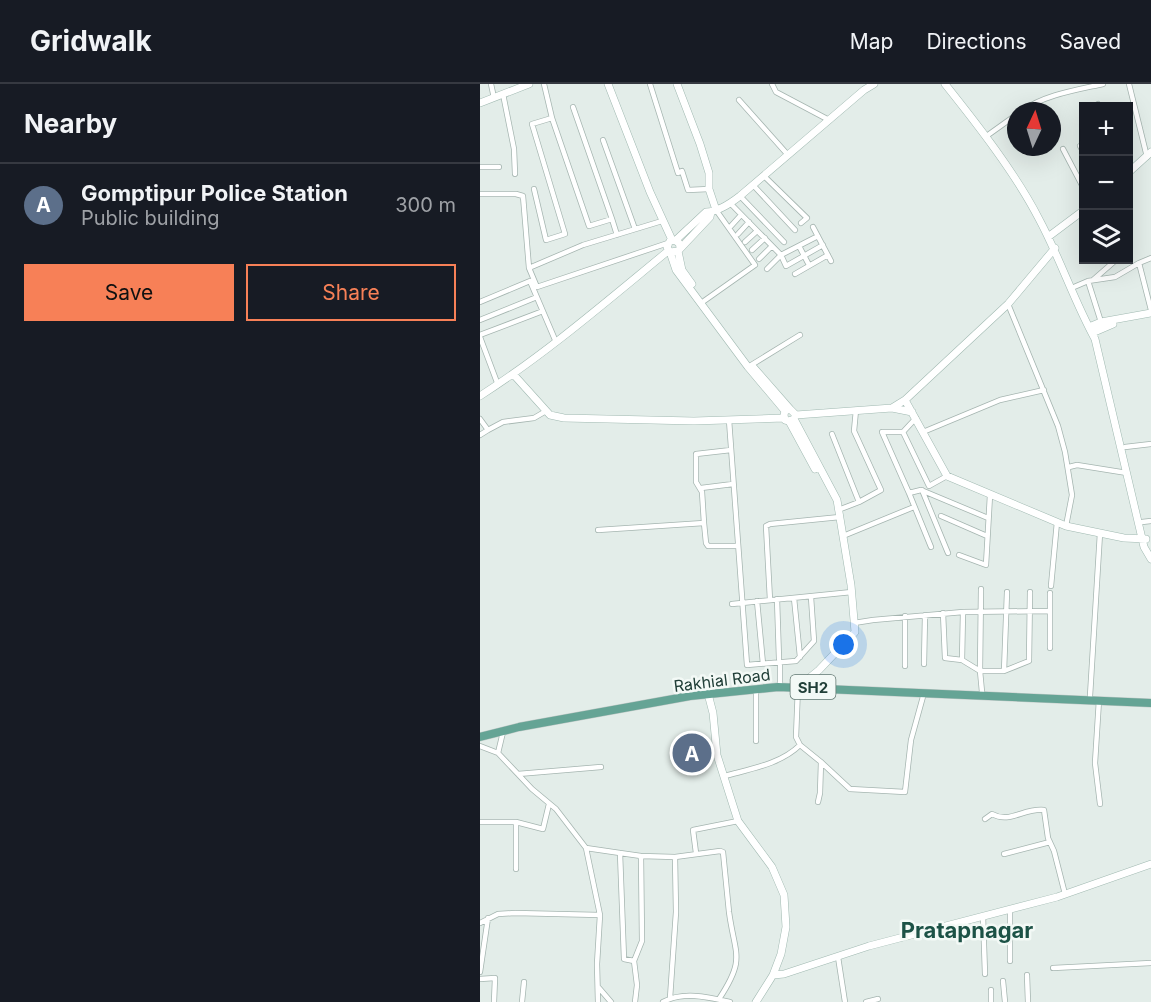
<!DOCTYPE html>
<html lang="en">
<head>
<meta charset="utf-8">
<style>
  body { margin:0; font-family:Inter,sans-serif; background:#242831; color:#f1f3f6 }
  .controls { position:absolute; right:18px; top:18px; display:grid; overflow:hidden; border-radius:0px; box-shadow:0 6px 24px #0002 }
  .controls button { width:54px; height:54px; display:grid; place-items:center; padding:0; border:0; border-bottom:2px solid #363941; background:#171b24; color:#f1f3f6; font:30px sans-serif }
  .compass { position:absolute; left:527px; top:18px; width:54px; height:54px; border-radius:50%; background:#171b24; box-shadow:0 6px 24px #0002; rotate:4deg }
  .you { position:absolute; left:364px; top:561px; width:21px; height:21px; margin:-15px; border:4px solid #fff; border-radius:50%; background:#1a73e8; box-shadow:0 0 0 9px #1a73e833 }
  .badge { display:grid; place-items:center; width:39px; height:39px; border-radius:50%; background:#f78057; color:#fff; font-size:20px; font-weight:700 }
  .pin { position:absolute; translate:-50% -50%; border:3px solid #fff; box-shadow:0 2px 6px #0006 }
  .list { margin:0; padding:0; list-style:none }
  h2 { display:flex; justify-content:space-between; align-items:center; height:78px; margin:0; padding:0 24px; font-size:26px }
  h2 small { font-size:20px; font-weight:400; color:#9ea1a6 }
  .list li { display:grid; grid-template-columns:39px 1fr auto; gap:18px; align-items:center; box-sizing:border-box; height:84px; padding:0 24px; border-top:2px solid #363941 }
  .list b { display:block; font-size:22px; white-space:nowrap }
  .list p { margin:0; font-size:20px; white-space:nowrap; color:#9ea1a6 }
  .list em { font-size:20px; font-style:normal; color:#9ea1a6 }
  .actions { display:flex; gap:12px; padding:18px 24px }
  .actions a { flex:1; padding:14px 0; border:2px solid #f78057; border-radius:0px; text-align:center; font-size:21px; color:#f78057 }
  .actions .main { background:#f78057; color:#111 }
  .icon { flex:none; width:33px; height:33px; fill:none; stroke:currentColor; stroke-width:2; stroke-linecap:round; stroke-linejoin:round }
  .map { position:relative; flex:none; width:671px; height:918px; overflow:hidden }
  header { display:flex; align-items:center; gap:36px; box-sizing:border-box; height:84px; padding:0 30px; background:#171b24; border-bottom:2px solid #363941 }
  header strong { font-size:28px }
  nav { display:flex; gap:33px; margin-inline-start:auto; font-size:21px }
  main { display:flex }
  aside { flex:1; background:#171b24 }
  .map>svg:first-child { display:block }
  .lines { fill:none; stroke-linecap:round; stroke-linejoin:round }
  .street-casing { stroke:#a5b5b0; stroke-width:6 }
  .secondary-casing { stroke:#a0b9b1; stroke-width:8 }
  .primary-casing { stroke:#c1c9c7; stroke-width:9 }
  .street { stroke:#fff; stroke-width:4.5 }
  .secondary { stroke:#fff; stroke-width:7 }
  .primary { stroke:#65a495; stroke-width:8 }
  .labels { text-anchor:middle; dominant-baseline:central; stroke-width:5; stroke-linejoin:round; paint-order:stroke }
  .shield { fill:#f3f9f6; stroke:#607771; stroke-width:1.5 }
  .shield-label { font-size:15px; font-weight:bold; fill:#213f38 }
  .street-label { font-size:16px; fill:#213f38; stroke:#f3f9f6 }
  .district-label { font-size:22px; font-weight:bold; fill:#1c5246; stroke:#f3f9f6 }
</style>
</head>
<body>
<header>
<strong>Gridwalk</strong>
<nav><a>Map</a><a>Directions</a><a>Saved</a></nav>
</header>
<main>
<aside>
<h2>Nearby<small></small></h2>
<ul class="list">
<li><span class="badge" style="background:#5c6f8a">A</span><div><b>Gomptipur Police Station</b><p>Public building</p></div><em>300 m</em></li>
</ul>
<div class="actions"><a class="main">Save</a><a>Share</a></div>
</aside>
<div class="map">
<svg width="671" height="918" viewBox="0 0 671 918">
  <rect width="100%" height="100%" fill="#e3ede9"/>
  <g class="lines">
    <defs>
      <path id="street" d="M11,0l3,14
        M170,0l28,89 4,-2 6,19 21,-1
        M292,0l4,8 53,28
        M649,0l18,73
        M23,10l11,55 1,25
        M259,16l49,55
        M618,20l1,2
        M93,23l39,112
        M542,27c22,-16 54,-21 81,-27
        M72,34l37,108 23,-7 5,16
        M508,51l28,-20
        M123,56l32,89
        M600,62l4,7
        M583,65l21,40
        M0,83h19
        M284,92l43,42 -6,5
        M273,101l42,45
        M54,105l12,51 19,-6 -33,-110 20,-6 -8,-34
        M0,110h36l7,2 6,72 8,19 131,-44
        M260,112l44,46
        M250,119l51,52 5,11 37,-21
        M251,142l10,-11
        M333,143l18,34
        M258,150l11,-12
        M265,158l12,-11
        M319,162l10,19
        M272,166l13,-12
        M671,174l-12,5 12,47
        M279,175l13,-13
        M49,184l54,-23 79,-24
        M287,185l14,-14 37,-19
        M315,190l33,-19
        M613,196l23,-20
        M608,197l13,41
        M594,203l14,-6 27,-4 24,-14
        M224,217l51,-36 -39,-55
        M0,218l50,-21 26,61
        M528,220l50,122 7,26 7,43 -6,31
        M0,236l57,-23
        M0,251l63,-24
        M0,253l18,48
        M268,283l52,-32
        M436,334l-13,14 26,54 18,-10
        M0,335l8,11 15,-8 31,-4 12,-7
        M249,336l18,245 49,-4 18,-20 -3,-44
        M423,348h-21l27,61 12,-3 67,28
        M443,348l77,-32 44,-10
        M352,350l27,68
        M0,351l8,-5
        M645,363l26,-3
        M589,383l8,-2 50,8
        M221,404l32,-4
        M442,406l26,63
        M429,409l22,54
        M358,426l21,-8 22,-12 -27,-59 2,-21
        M461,432l46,20
        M662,438l9,-1
        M224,439l2,20 2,3h30
        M118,446l106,-7 -2,-31 -6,-10v-28l35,-4
        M363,452l71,-29
        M479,471l27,10 4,-70
        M571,502l6,-64
        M501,505l-1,82 2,21
        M314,514l6,59
        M297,515l2,60
        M290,516l-4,-74 4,-2 70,-7
        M277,517l6,63
        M252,520l120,-12
        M570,527v37
        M463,529l2,45 17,2 18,11h24l25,-10 1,-69
        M425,532v50
        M374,539l19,-3 90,-8 87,-1v-18
        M482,576l1,-48
        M444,580l1,-49
        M300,582v17
        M524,587l3,-79
        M318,603l-2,50 4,8 21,17 -1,31 -2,9
        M276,605v52
        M610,612l10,-163
        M619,616l-4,63 5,41
        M0,662l18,7 34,36 24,20 30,39 14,67 -3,49 1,38
        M18,669l5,-21
        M341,678l29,27 55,3 6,-52 13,-47
        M38,690l83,-7
        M245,692c25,-7 56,-12 75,-31
        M505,735l7,-5c18,10 31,-6 52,-4l4,28 6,13 11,43
        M0,738h36l27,7 6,-25
        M36,738v47
        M106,764l34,5 4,106 10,2 3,24 -2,17
        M140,769l21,3
        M216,769l-3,-23 45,-9
        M524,770l46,-12
        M530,825v52
        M503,832l2,58
        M0,839l18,-9 17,-1 85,2
        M358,873l7,45
        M154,877l8,-20 -1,-85 34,1
        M573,884l98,-5
        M0,888l8,-54
        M547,891l1,27
        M0,895l15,-1 -1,24
        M523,897l2,21
        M119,904l12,14
        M511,906v12
        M190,914l6,-86 -1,-55 45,-6 3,1c2,20 4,40 6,60 6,44 17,46 -10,87
        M42,918l2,-20
        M183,918c20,-11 45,-5 67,0
        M386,918l12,-3"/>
      <path id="secondary" d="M128,0l42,108 22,48
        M197,0l23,60 9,29v16l7,21
        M465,0c32,40 71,90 94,135 21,39 35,82 56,120l49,208 7,12
        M0,19l49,-19
        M648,89l23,-21
        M568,153l36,-27
        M196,156l30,-28c12,0 25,-9 34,-16l124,-106 10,-6
        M200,163l-1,-4 -5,-3 -4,1 -3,6 3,5 8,-1 32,-34 1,-5
        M198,167l4,19 10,14
        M190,168l6,18 72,97 37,44
        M609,243l12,-5 50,-9
        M612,249l21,-9
        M274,284l36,41
        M34,291l36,40 14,3 130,3 90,-3
        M0,312c67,-43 127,-95 188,-145
        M425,316l42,76 119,50 58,12 22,1
        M412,324l13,-8 103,-96 47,-56
        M316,331l-6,-6 -5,2 -1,4 1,5 4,1 5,-2 2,-4 96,-7 20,4
        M314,335l43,81 14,85 4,47 -36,38 -16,13v3
        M309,337l26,48
        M227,606l6,23 4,42 21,66 34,46 12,28 2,32 -5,27 -8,21
        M276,918l17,-27 11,-1 85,-28 188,-49 94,-33"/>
      <path id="primary" d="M0,653l39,-10 171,-31 88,-9 373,16"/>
    </defs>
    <use href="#street" class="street-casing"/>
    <use href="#secondary" class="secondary-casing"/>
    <use href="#primary" class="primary-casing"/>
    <use href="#street" class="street"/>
    <use href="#secondary" class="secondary"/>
    <use href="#primary" class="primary"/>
  </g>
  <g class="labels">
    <rect class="shield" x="310.5" y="591" width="45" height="24" rx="4.5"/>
    <g class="shield-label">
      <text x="333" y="603">SH2</text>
    </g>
    <g class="street-label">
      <text transform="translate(242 596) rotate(-7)">Rakhial Road</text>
    </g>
    <g class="district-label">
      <text x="487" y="846">Pratapnagar</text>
    </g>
  </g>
</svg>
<div class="controls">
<button>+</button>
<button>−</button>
<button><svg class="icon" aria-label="layers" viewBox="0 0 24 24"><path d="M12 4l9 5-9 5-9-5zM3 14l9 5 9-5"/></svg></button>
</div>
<svg class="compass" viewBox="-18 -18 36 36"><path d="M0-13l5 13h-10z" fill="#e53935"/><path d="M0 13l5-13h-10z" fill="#9ea1a6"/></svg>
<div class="you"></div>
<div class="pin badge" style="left:212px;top:669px;background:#5c6f8a">A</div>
</div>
</main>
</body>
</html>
